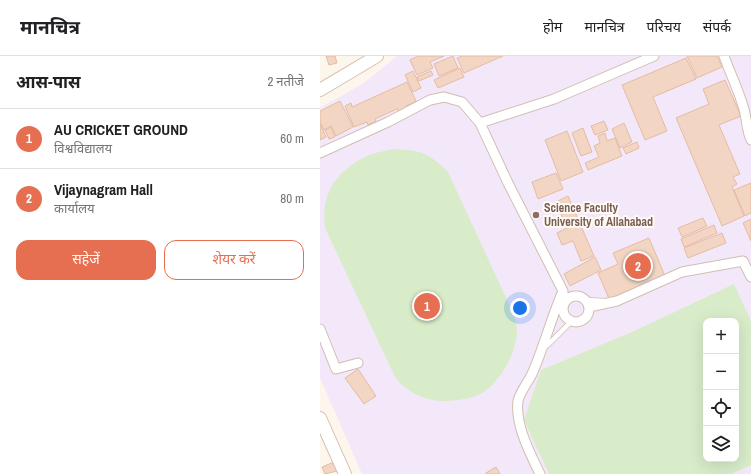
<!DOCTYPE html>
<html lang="hi">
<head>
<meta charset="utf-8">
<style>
  body { margin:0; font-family:"Archivo Narrow","Noto Sans Devanagari",sans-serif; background:#f2f2f2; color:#202124 }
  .controls { position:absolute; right:12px; bottom:12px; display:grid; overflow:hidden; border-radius:8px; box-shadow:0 4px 16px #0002 }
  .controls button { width:36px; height:36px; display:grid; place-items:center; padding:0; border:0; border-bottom:1px solid #e0e0e0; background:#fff; color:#202124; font:20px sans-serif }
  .you { position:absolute; left:200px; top:252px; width:14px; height:14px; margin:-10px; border:3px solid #fff; border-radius:50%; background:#1a73e8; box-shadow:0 0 0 6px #1a73e833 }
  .badge { display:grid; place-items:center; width:26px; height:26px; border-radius:50%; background:#e76f51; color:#fff; font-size:13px; font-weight:700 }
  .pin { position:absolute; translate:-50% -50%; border:2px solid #fff; box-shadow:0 1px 4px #0006 }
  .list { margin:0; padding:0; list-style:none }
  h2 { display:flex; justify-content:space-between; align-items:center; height:52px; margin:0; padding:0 16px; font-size:17px }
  h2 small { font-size:13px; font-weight:400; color:#757577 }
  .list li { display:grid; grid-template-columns:26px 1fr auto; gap:12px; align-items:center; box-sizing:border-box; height:60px; padding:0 16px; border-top:1px solid #e0e0e0 }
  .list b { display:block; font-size:15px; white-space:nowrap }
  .list p { margin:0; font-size:13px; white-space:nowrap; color:#757577 }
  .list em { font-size:13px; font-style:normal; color:#757577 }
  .actions { display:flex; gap:8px; padding:12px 16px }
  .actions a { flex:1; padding:9px 0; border:1px solid #e76f51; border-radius:12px; text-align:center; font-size:14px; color:#e76f51 }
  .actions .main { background:#e76f51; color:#fff }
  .icon { flex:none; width:22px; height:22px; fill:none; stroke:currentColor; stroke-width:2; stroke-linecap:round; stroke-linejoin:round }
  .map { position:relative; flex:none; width:431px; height:418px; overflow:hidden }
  header { display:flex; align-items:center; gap:24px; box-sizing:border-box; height:56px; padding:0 20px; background:#fff; border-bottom:1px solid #e0e0e0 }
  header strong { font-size:19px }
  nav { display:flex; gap:22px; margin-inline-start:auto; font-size:14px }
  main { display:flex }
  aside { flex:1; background:#fff }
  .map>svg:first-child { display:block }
  .education { fill:#f3e8fa; fill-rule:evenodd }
  .green { fill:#d8ecc9; fill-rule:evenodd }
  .building { fill:#f3d5c3; stroke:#e6bba3 }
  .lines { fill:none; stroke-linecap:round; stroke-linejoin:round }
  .lane-casing { stroke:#d1beb0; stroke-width:6 }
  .street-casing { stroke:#d1beb0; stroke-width:11 }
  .secondary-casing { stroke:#d6c0b0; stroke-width:14 }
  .lane { stroke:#fff; stroke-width:4.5 }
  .street { stroke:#fff; stroke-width:9 }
  .secondary { stroke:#fff; stroke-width:12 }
  .education-dot { fill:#8d6e63; stroke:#fffaf3; stroke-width:1.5 }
  .labels { text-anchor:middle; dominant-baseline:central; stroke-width:4; stroke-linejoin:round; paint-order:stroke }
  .education-label { font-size:12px; font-weight:bold; fill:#785e54; stroke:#fffaf3; text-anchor:start }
</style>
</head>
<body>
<header>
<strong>मानचित्र</strong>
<nav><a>होम</a><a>मानचित्र</a><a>परिचय</a><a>संपर्क</a></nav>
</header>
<main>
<aside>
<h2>आस-पास<small>2 नतीजे</small></h2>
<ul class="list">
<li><span class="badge">1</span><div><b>AU CRICKET GROUND</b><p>विश्वविद्यालय</p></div><em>60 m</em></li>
<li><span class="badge">2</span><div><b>Vijaynagram Hall</b><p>कार्यालय</p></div><em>80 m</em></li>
</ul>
<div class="actions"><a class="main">सहेजें</a><a>शेयर करें</a></div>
</aside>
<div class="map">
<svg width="431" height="418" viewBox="0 0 431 418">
  <rect width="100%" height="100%" fill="#fdf6ec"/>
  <path class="education" d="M77,0h354v418h-389l-42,-96v-270l44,-25zM386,265h30v138h-30z"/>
  <path class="green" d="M73,93c27,1 35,3 55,23l66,143c1,5 3,10 3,15 0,22 -17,54 -37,64 -10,5 -21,6 -32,7 -21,1 -41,-8 -53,-24l-70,-149c-5,-35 13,-59 44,-73 8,-3 16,-4 24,-6z
    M414,228l17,37v144l-20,9h-182l-25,-54 17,-50 91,-38zM386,265h30v138h-30z"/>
  <path class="building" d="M6,0h9l2,7 -8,2z
    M98,0h26l-14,6 3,6 -16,7 -7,-15z
    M133,0l5,12 -19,8 -5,-12z
    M142,0h41l-39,17 -7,-15z
    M367,0h30l5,11 -25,11z
    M366,2l10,21 -43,18 14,34 -22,9 -23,-55z
    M140,12l4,9 -26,11 -4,-8z
    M93,15l8,17 -8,4 -8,-17z
    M111,15l2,4 -14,6 -2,-4z
    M405,24l16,36 -22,9 21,49 -7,3 4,7 -5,3 12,29 -22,10 -46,-108 33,-14 -6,-15z
    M87,26l9,19 -10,5 1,2 -8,4 -2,-3 -22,10 1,2 -8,4 -1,-3 -13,5 -9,-21 6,-3 1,4z
    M20,45l13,26 -17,9 -5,-10 -7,4 -4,-8v-11z
    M284,65l4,9 -13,5 -4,-9z
    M304,67l8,19 -12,6 -8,-19z
    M0,68l6,13 -6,3z
    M11,71l4,10 -6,2 -4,-9z
    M263,72l9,24 -11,4 -9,-23z
    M247,75l16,41 -22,9 -16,-41z
    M285,77l2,8 8,-3 7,18 -34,14 -3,-7 14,-6 -5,-11 6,-3 -2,-7z
    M317,86l2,6 -13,6 -3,-6z
    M236,117l7,16 -25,10 -6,-17z
    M431,127v30l-6,3 -11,-26z
    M248,140l26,60 -13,5 -8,-20 -11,4 -5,-12 10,-5 -11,-26z
    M383,162l4,8 -25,11 -4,-9z
    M431,163v22l-8,-18z
    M394,169l3,8 -33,14 -3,-8z
    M402,177l4,10 -38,15 -4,-10z
    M329,182l16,38 -55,25 -12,-28 20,-9 -5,-11z
    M275,201l6,13 -31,16 -6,-12z
    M38,313l18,27 -12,8 -19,-26z
    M14,406l3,9 -12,3 -3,-7z
    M176,411l4,7h-14v-1z"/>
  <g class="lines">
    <defs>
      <path id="lane" d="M243,235l6,7
        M265,244l19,1
        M224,292c10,-8 18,-18 28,-27"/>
      <path id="street" d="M404,0c6,17 14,33 19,50 4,11 3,23 8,34
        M160,67l28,60 55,108c-12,27 -19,56 -31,83 -4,8 -13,20 -14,27 -3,24 12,52 22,73
        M0,97l68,-31 42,-22 14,-3 18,5 18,21 74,-24 100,-43
        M243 253a13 13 0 1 1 26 0a13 13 0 1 1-26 0Z
        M269,251l28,-6 65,-29 61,-11 8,16
        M0,273l16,40 22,-6"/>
      <path id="secondary" d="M0,34l57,-34
        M0,362l25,56"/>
    </defs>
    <use href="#lane" class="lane-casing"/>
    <use href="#street" class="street-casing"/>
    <use href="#secondary" class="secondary-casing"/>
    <use href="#lane" class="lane"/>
    <use href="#street" class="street"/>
    <use href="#secondary" class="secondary"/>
  </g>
  <circle class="education-dot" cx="216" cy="159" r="4"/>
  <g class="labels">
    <g class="education-label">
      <text x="224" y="152">Science Faculty<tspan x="224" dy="14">University of Allahabad</tspan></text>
    </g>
  </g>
</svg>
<div class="controls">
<button>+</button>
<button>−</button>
<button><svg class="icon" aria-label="locate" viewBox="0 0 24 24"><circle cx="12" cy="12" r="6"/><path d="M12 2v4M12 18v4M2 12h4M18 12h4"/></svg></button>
<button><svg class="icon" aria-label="layers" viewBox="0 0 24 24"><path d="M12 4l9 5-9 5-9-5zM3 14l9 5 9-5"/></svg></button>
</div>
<div class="you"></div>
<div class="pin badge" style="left:107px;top:250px">1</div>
<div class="pin badge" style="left:318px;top:210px">2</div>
</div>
</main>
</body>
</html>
